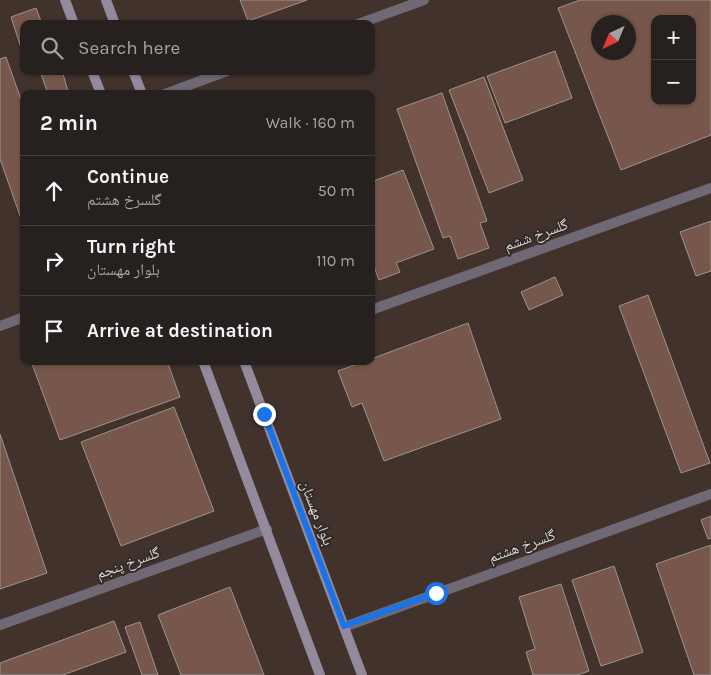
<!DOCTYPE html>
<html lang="en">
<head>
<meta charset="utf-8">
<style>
  body { margin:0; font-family:Karla,"Noto Naskh Arabic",sans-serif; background:#2e2827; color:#f1f3f6 }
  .controls { position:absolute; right:15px; top:15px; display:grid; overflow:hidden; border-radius:10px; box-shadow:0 1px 4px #0004 }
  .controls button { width:45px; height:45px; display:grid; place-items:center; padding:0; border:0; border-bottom:1px solid #423e3c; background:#26201e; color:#f1f3f6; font:25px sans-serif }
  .compass { position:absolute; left:591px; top:15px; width:45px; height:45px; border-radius:50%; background:#26201e; box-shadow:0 1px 4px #0004; rotate:224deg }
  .stop { position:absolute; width:15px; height:15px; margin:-11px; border:4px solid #1a73e8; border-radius:50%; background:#fff }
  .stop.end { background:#1a73e8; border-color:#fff; box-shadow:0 1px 5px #0008 }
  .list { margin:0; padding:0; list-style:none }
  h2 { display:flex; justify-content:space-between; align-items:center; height:65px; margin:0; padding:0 20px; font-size:21px }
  h2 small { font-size:16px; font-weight:400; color:#a4a3a4 }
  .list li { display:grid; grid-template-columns:32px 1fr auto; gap:15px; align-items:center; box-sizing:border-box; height:70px; padding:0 20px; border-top:1px solid #423e3c }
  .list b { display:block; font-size:19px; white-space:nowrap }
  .list p { margin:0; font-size:16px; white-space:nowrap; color:#a4a3a4 }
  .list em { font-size:16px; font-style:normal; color:#a4a3a4 }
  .icon { flex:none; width:28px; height:28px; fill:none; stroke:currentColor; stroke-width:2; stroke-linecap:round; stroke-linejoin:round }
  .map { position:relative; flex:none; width:711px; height:675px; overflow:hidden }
  .search { position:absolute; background:#26201e; box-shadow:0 1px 4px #0004; left:20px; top:20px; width:355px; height:55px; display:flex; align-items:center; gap:12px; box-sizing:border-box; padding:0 18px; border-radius:10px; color:#a4a3a4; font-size:19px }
  .panel { position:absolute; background:#26201e; box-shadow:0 1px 4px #0004; left:20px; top:90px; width:355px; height:275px; border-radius:10px }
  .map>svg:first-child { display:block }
  .built { fill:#41322c; fill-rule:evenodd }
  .building { fill:#77574c; stroke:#9d938f; fill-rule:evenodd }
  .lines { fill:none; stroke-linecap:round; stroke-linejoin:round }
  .street { stroke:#6e6975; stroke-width:10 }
  .secondary { stroke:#938a9e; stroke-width:10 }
  .route { stroke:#1a73e8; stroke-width:6 }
  .labels { text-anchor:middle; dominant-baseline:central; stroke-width:4; stroke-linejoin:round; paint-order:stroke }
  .street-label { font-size:15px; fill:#d9d4d2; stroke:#332b28 }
</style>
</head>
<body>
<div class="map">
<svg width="711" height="675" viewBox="0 0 711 675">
  <rect width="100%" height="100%" fill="#332b28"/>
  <path class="built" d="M0,0h711v675h-711zM655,19h37v82h-37zM598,22h30v30h-30zM24,24h347v47h-347zM24,94h347v267h-347z"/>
  <path class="building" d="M240,0h67l-59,21z
    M580,0h131v135l-90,35 -63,-162zM655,19h37v82h-37zM598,22h30v30h-30z
    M36,8l6,16h-18v25l-3,-1 -10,-31z
    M555,51l17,47 -67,25 -18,-47z
    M6,57l18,51v119l-24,-68v-100z
    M40,71h22l7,23h-21z
    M484,77l39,103 -34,13 -40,-103z
    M442,93l45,128 -7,2 9,25 -31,11 -8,-23 -7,2 -46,-129z
    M403,170l31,79 -38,14 4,9 -21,8 -6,-16 -2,1v-83z
    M711,221v50l-15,5 -16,-44z
    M555,277l8,18 -34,15 -8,-18z
    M648,295l62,168 -29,10 -62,-167z
    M468,323l33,96 -117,42 -22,-58 -10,4 -14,-36 27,-10h6v-2z
    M31,361h136l13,36 -120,43z
    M174,407l40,104 -93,35 -40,-104z
    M0,434l47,139 -47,16z
    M711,516v22l-3,1 -7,-19z
    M711,545v130h-17l-38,-111z
    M614,566l29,86 -42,14 -29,-86z
    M561,584l28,87 -12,4h-44l-7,-23 9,-3 -16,-52z
    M230,587l34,88h-83l-23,-60z
    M114,621l12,31 -63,23h-63v-12z
    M140,622l18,53h-16l-17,-48z"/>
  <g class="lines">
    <path class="street" d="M358,24l66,-24
      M165,94l62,-23
      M371,310l340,-122
      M0,326l24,-9
      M0,625l267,-96
      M344,627l367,-133"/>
    <path class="secondary" d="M65,0l9,24
      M106,0l9,24
      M92,71l9,23
      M133,71l9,23
      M203,361l117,314
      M244,361l118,314"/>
  </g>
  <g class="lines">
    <path class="route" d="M264,414l80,212 92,-33"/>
  </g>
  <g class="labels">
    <g class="street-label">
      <text transform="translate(536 235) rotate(-20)">گلسرخ ششم</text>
      <text transform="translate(317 513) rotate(69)">بلوار مهستان</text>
      <text transform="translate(522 546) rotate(-20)">گلسرخ هشتم</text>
      <text transform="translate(128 563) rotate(-20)">گلسرخ پنجم</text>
    </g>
  </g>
</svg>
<div class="controls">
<button>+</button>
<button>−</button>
</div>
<svg class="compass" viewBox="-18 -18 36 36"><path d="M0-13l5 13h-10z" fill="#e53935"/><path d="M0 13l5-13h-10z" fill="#a4a3a4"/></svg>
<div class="stop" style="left:436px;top:593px"></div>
<div class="stop end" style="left:264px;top:414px"></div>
<div class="search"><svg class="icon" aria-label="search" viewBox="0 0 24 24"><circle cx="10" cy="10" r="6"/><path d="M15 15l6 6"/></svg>Search here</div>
<section class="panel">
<h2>2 min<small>Walk · 160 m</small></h2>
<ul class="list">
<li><svg class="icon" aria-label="ahead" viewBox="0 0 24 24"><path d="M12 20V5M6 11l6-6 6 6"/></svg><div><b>Continue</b><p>گلسرخ هشتم</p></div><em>50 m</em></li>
<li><svg class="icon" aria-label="right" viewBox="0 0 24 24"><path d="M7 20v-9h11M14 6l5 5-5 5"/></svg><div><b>Turn right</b><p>بلوار مهستان</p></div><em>110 m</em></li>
<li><svg class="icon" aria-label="arrive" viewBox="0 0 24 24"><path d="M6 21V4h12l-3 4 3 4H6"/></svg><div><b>Arrive at destination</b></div></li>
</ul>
</section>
</div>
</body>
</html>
